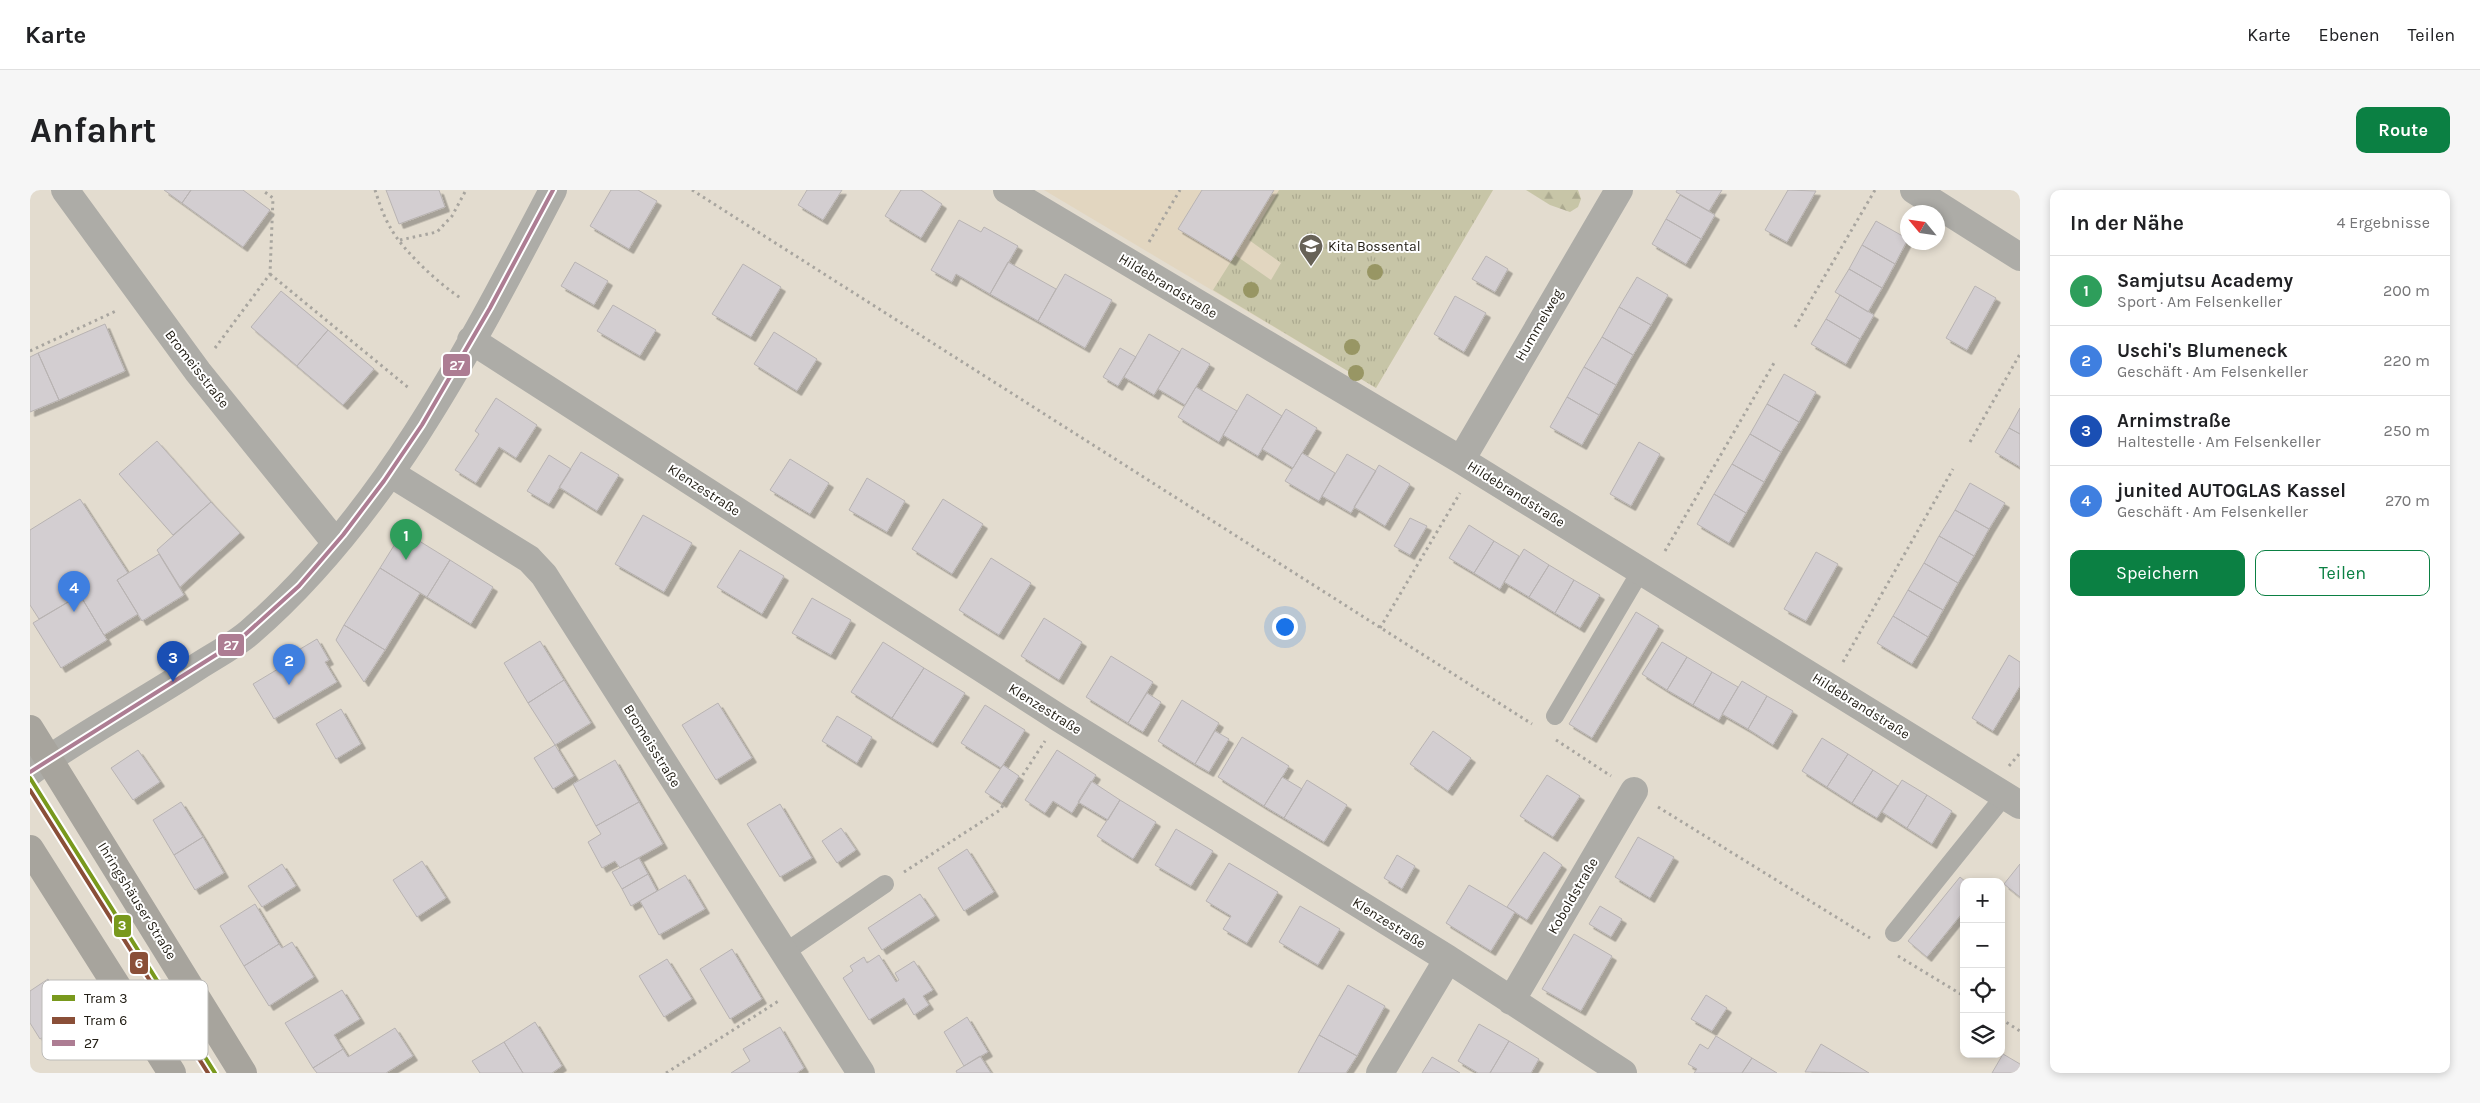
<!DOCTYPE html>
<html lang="de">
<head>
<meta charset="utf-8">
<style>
  body { margin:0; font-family:Karla,sans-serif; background:#f6f6f6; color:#202124 }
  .controls { position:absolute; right:15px; bottom:15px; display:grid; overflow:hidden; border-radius:10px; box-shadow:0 2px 8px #0003 }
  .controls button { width:45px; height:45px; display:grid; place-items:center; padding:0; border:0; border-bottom:1px solid #e0e0e0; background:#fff; color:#202124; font:25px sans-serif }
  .compass { position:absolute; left:1870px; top:15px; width:45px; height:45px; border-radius:50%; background:#fff; box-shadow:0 2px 8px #0003; rotate:299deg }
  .you { position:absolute; left:1254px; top:436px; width:18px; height:18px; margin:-12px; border:4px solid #fff; border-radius:50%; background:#1a73e8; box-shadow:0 0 0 8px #1a73e833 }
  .badge { display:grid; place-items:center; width:32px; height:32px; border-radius:50%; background:#0b8043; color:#fff; font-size:16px; font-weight:700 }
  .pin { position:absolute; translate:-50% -41px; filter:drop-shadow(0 1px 2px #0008) }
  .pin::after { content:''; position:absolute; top:26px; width:18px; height:15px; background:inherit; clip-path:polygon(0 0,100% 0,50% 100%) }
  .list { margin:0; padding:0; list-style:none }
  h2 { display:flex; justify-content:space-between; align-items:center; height:65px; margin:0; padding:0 20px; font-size:21px }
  h2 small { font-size:16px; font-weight:400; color:#757577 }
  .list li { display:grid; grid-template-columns:32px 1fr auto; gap:15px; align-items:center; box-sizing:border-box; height:70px; padding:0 20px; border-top:1px solid #e0e0e0 }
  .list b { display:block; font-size:19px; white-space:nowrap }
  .list p { margin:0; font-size:16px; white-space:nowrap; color:#757577 }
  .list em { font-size:16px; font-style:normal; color:#757577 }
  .actions { display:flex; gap:10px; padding:15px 20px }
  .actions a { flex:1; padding:11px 0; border:1px solid #0b8043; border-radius:10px; text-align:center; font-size:18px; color:#0b8043 }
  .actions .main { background:#0b8043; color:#fff }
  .icon { flex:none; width:28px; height:28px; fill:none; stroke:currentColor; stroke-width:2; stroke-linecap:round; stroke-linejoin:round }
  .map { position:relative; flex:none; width:1990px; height:883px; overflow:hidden; border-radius:10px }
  header { display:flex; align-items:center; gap:30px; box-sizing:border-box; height:70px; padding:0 25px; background:#fff; border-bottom:1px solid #e0e0e0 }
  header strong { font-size:24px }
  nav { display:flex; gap:28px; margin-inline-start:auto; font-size:18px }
  .intro { display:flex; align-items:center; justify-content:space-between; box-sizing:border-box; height:120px; padding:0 30px }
  h1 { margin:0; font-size:35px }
  .button { padding:12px 22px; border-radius:10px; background:#0b8043; color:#fff; font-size:18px; font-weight:700 }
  main { display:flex; gap:30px; padding:0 30px }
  aside { flex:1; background:#fff; border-radius:10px; box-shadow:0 2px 8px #0003 }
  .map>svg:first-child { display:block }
  .built { fill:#e2d6c0 }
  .forest { fill:url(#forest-firs) }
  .park { fill:url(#park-tufts) }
  .building { fill:#d3ced1; stroke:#b8b3b2; filter:url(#shadow) }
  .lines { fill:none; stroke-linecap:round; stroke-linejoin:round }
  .path { stroke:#a8a59f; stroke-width:3; stroke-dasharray:2.5 4; stroke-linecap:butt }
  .lane { stroke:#adaca7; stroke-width:18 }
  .street { stroke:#adaca7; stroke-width:28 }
  .primary { stroke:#a7a49d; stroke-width:28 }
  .bus-1-casing { stroke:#fff; stroke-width:8 }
  .bus-1 { stroke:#ad7d93; stroke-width:4 }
  .tram-1-casing { stroke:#fff; stroke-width:8 }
  .tram-2-casing { stroke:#fff; stroke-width:8 }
  .tram-1 { stroke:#79991d; stroke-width:4 }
  .tram-2 { stroke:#8a4f38; stroke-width:4 }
  .tree { fill:#989664 }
  .labels { text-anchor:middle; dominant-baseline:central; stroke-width:4; stroke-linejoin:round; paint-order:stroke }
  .poi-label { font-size:14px; fill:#242017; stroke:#fff; text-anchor:start }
  .street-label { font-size:14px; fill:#242017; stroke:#fff }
  .key { fill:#fff; stroke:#bdbcb9; stroke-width:1 }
  .key-label { font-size:14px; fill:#242017 }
  .line-badge { stroke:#fff; stroke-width:2 }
  .badge-label { font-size:14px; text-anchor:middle; font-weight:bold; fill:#fff }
</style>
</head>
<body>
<header>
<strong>Karte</strong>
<nav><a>Karte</a><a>Ebenen</a><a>Teilen</a></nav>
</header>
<div class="intro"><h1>Anfahrt</h1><a class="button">Route</a></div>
<main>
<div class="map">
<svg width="1990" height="883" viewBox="0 0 1990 883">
  <defs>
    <pattern id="forest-firs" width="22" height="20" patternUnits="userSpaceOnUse" patternTransform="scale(1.25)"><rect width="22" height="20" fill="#c7c5a7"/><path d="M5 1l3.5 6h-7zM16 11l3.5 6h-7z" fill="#aba98f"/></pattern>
    <pattern id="park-tufts" width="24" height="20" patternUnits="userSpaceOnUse" patternTransform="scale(1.25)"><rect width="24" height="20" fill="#c7c5a7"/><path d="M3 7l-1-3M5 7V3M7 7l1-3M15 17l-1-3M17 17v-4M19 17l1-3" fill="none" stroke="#aba98f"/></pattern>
    <filter id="shadow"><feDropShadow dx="4.5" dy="4.5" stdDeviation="0" flood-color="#0004"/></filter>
  </defs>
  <rect width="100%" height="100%" fill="#e3dccf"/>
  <path class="built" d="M1014,0h449l-117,198z"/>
  <path class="forest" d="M1496,0h52l3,9 -3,8 -8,5 -20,-7z"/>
  <path class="park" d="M1249,0h214l-117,198 -163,-98 22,-35 36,25 10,-17 -32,-23z"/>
  <path class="building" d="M134,0h27l-9,13z
    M161,0h52l27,20 -27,37 -61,-44z
    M356,0h53l6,17 -46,17z
    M581,0h27l19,11 -28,48 -39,-23z
    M777,0h35l-19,30 -25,-15z
    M871,0h20l21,14 -21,34 -36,-22z
    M1172,0h72l-43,71 -53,-32z
    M1647,0h45l-13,21 -33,-19z
    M1758,0l28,1 -29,51 -22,-12z
    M1650,5l35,20 -14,24 -35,-20z
    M1636,29l35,20 -15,25 -34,-20z
    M929,30l22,12 3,-5 34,19 -28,48 -34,-20 -4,8 -21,-12z
    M1846,31l32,18 -13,25 -33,-19z
    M1832,55l33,19 -13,24 -33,-19z
    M1456,66l22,13 -13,23 -23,-13z
    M545,72l33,19 -14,24 -33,-19z
    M978,72l48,27 -18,32 -48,-27z
    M713,74l38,23 -30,50 -39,-23z
    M1819,79l33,19 -14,24 -33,-20z
    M1035,84l47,26 -27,48 -47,-27z
    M1607,87l31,18 -17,30 -32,-18z
    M1945,96l21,12 -29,52 -21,-12z
    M251,101l47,39 -31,36 -46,-39z
    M1810,105l34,20 -14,24 -34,-20z
    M1425,106l31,17 -22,39 -30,-18z
    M583,115l43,25 -16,26 -43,-25z
    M1589,117l32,18 -18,30 -31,-18z
    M1796,129l34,20 -14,25 -35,-20z
    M75,134l20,47 -66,29 -21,-47z
    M298,140l46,39 -31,36 -46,-39z
    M744,142l43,27 -20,32 -43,-27z
    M1119,144l31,18 -26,43 -30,-18z
    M1572,147l31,18 -17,30 -32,-18z
    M1090,158l16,9 -18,29 -15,-9z
    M1152,158l28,16 -25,41 -27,-16z
    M8,163l21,47 -29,12v-55z
    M1554,177l32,18 -17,30 -32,-18z
    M1754,184l32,18 -17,30 -32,-18z
    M1166,197l41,24 -18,31 -41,-25z
    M1217,204l35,22 -24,40 -35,-21z
    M1537,207l32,18 -17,30 -32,-18z
    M466,208l41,27 -21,33 -17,-11 -23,36 -21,-13 24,-36 -4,-3z
    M1737,214l32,18 -18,30 -31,-18z
    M1990,218v26l-11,-6z
    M1256,219l31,19 -24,40 -31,-19z
    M1979,238l11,6v33l-25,-15z
    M1720,244l31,18 -17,30 -32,-18z
    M127,251l54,61 -38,33 -54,-61z
    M1609,252l21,12 -29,52 -21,-12z
    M551,262l38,23 -22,36 -38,-24z
    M1272,263l33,20 -16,28 -34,-20z
    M1317,264l29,17 -25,42 -29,-17z
    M519,265l22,14 -22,35 -22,-13z
    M760,269l39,24 -19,31 -40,-24z
    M1702,274l32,18 -18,31 -32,-19z
    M1349,275l31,19 -25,42 -31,-19z
    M837,288l38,23 -18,31 -38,-22z
    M1940,293l35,20 -16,26 -34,-19z
    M1684,304l32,19 -17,30 -32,-19z
    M50,309l48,74 -11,7 21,34 -34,21 -24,-40 -41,24 -9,-14v-75z
    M913,309l40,25 -31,50 -40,-25z
    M181,312l29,31 -60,54 -23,-37z
    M1925,320l34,19 -15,27 -35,-20z
    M613,325l49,28 -28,49 -49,-28z
    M1380,328l17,8 -17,29 -16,-9z
    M1439,335l25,16 -20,32 -25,-15z
    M373,341l47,29 -23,37 -47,-29z
    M1909,346l35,20 -16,27 -34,-20z
    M1464,351l25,15 -19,33 -26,-16z
    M1494,359l25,16 -20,32 -25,-15z
    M710,360l44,26 -22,38 -45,-27z
    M1786,362l22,12 -32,57 -22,-12z
    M129,364l25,41 -42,26 -25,-41z
    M961,368l40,25 -32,52 -40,-25z
    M420,370l43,27 -22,37 -44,-27z
    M1894,373l34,20 -15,27 -35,-20z
    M1519,375l25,15 -19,33 -26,-16z
    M350,378l40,25 -35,57 -41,-25z
    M1544,390l26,15 -20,33 -25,-15z
    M1878,400l35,20 -15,27 -35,-21z
    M50,405l27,45 -46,28 -28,-45z
    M782,408l39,22 -20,35 -39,-22z
    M1606,422l23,14 -67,112 -23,-14z
    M1863,426l35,21 -16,27 -35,-21z
    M1014,428l38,24 -23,38 -38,-24z
    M314,435l41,25 -21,32 -28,-42z
    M287,449l12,21 -4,2 12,20 -63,37 -21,-35 25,-15 -3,-5z
    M510,451l24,39 -36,23 -24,-40z
    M853,452l41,26 -32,50 -41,-26z
    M1632,452l25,15 -20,33 -25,-16z
    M1979,465l11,7v24l-27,45 -21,-13z
    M1081,466l42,26 -25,41 -42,-26z
    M1657,467l25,15 -19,33 -26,-15z
    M894,478l41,25 -32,50 -41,-25z
    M1682,482l26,15 -19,33 -26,-15z
    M534,490l27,43 -36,22 -27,-42z
    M1712,491l25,15 -19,33 -26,-15z
    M1117,503l14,9 -18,30 -15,-9z
    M1737,506l26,15 -20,34 -25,-16z
    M1152,510l37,23 -24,41 -37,-23z
    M688,513l34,55 -36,22 -34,-55z
    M955,515l40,25 -24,38 -40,-25z
    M311,519l20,35 -25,15 -20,-35z
    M807,526l35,21 -15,26 -35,-22z
    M1185,541l14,8 -20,33 -14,-8z
    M1403,541l38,27 -23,33 -38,-27z
    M1212,547l47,29 -25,40 -46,-29z
    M1792,548l26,16 -21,33 -25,-16z
    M525,555l19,31 -21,13 -19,-31z
    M108,560l22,32 -27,18 -22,-32z
    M1027,560l39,25 -24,38 -19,-12 -8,12 -20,-13z
    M1818,564l25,16 -21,33 -25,-16z
    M585,570l24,42 -43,24 -23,-42z
    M973,575l16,11 -17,27 -17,-11z
    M1843,580l25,16 -21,32 -25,-15z
    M1517,585l33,21 -27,41 -33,-21z
    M1252,587l20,12 -18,29 -20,-12z
    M1277,590l40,25 -23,37 -40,-24z
    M1872,590l25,15 -20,33 -25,-16z
    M1061,591l29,19 -12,20 -30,-18z
    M1897,605l25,16 -20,33 -25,-16z
    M1090,610l36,22 -23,37 -36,-23z
    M151,612l22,35 -29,18 -21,-35z
    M609,612l24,42 -43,24 -5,-7 -13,7 -14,-26 13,-8 -5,-8z
    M750,614l32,54 -32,19 -33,-53z
    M811,638l15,22 -19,13 -15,-22z
    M1146,639l37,22 -22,35 -36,-21z
    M173,647l21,36 -29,17 -21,-35z
    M1608,647l36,20 -24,41 -35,-21z
    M937,659l27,43 -30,19 -26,-43z
    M1514,662l18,13 -35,55 -20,-13z
    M1367,665l18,11 -13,23 -18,-11z
    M609,668l9,16 -26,15 -10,-17z
    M392,671l24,37 -29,19 -24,-37z
    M1199,673l49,29 -31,51 -24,-14 8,-13 -25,-15z
    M252,674l14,22 -34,21 -14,-21z
    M1990,674v33l-16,-13z
    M618,684l9,17 -26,15 -9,-17z
    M655,685l20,34 -46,26 -19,-34z
    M1930,687l6,5h-2v29l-37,46 -19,-16z
    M1439,695l46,27 -24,39 -45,-28z
    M890,704l15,22 -53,34 -14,-22z
    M225,714l24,40 -35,22 -24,-40z
    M1270,716l40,23 -22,36 -39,-23z
    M1570,716l22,13 -11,18 -22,-13z
    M1544,744l38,22 -31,55 -39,-22z
    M262,752l22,35 -45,29 -25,-40 35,-22 3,4z
    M702,759l30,50 -32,20 -30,-50z
    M849,765l17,27 3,-2 -4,-7 19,-12 19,29 -10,6 6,9 -15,10 -10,-17 -35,22 -26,-42 10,-7 -3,-5 14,-9 3,6z
    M637,769l25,40 -28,18 -25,-41z
    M18,789l25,39 -33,21 -10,-16v-32z
    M1318,795l37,21 -28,50 -38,-21z
    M312,800l18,29 -26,16 9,14 -30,19 -28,-45z
    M1676,805l21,13 -15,23 -21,-12z
    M937,827l21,35 -24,14 -20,-34z
    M505,832l27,44 -10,7h-29l-19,-31z
    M1449,834l30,17 -19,32h-12l-20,-12z
    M750,837l24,41 -7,5h-66l19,-12 -7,-12z
    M365,838l18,28 -27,17h-69l-4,-5 30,-19 5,8z
    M1289,845l38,21 -11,17h-48z
    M1686,846l36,22 -10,15h-48l3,-4 -9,-5 12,-20 8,5z
    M1479,851l30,18 -8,14h-41z
    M474,852l19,31h-43l-8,-12z
    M1791,854l48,29 -64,-1z
    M1973,864l17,10v9h-28z
    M950,866l11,17h-34l-1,-2z
    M1402,867l28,16h-38z
    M1722,868l25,15h-35z"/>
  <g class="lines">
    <path class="path" d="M345,0c4,12 8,25 15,37 12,23 49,57 72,72
      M662,0l840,534
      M370,50l37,-8 15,-16 14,-26
      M1119,52l31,-52
      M240,84l140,115
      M1765,137l80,-137
      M185,158l55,-74 3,-76 -11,-8
      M0,161l88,-41
      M1940,252l50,-88
      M1635,361l109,-188
      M1350,438l80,-135
      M1813,472l110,-193
      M1526,550l55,36
      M1979,576l11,-13
      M1628,617l212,131
      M874,682l96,-62 45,-69
      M1868,766l66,40
      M1971,829l19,12
      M636,883l114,-73"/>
    <path class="lane" d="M1525,526l85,-144
      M1864,743l111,-138
      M754,763l101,-69"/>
    <path class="street" d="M35,0l133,182 138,171
      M977,0l454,270 559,345
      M1884,0l106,67
      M441,150l588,378 389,241 175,114
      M1431,270l158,-270
      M360,283l139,86 15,16 317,498
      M0,582c53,-38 112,-69 167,-105 17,-11 38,-22 53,-35 136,-118 221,-286 303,-442
      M1481,811l123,-210
      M1350,883l68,-114"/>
    <path class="primary" d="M0,539l213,344
      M0,659l142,224"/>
    <defs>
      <path id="bus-1" d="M0,582l208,-131 61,-55 44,-51 41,-54 38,-56 68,-117 63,-118"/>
    </defs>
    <use href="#bus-1" class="bus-1-casing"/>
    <use href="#bus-1" class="bus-1"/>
    <defs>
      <path id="tram-1" d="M0,588l185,295"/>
      <path id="tram-2" d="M0,600l178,283"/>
    </defs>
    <use href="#tram-1" class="tram-1-casing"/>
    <use href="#tram-2" class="tram-2-casing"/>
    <use href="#tram-1" class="tram-1"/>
    <use href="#tram-2" class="tram-2"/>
  </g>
  <g class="tree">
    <circle cx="1345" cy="82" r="8"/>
    <circle cx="1221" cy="100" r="8"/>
    <circle cx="1322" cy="157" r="8"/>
    <circle cx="1326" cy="183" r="8"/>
  </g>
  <defs>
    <symbol id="school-pin" viewBox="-11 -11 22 30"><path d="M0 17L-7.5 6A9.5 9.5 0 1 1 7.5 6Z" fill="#676257" stroke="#fff"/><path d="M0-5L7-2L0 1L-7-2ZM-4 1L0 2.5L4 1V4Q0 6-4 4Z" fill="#fff"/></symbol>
  </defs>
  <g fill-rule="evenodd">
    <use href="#school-pin" x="1267" y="42" width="28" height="38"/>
  </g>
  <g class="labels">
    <g class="poi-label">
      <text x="1298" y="56">Kita Bossental</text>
    </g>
    <g class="street-label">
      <text transform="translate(1138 96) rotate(31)">Hildebrandstraße</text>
      <text transform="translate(1509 135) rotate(-60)">Hummelweg</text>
      <text transform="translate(167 179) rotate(52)">Bromeisstraße</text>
      <text transform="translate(674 300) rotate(33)">Klenzestraße</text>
      <text transform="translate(1486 304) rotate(32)">Hildebrandstraße</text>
      <text transform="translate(1831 516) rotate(32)">Hildebrandstraße</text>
      <text transform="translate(1015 519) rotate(32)">Klenzestraße</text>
      <text transform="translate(622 556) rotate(58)">Bromeisstraße</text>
      <text transform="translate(1543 706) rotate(-60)">Koboldstraße</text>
      <text transform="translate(107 711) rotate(58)">Ihringshäuser Straße</text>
      <text transform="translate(1359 733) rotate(32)">Klenzestraße</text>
    </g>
  </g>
  <rect x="12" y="790" width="166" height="80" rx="8" class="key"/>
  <rect x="22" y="805" width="23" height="6" fill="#79991d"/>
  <rect x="22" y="827" width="23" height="7" fill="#8a4f38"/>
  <rect x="22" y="850" width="23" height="6" fill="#ad7d93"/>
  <g class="key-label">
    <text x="54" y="813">Tram 3</text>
    <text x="54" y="835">Tram 6</text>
    <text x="54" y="858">27</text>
  </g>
  <g class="line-badge">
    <rect x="412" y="163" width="29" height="24" rx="5" fill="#ad7d93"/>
    <rect x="187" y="443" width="28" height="24" rx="5" fill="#ad7d93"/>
    <rect x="83" y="724" width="19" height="24" rx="5" fill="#79991d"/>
    <rect x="99" y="761" width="20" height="24" rx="5" fill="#8a4f38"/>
  </g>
  <g class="badge-label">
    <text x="427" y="180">27</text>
    <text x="201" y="460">27</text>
    <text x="92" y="740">3</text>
    <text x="109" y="778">6</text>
  </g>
</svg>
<div class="controls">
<button>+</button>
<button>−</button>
<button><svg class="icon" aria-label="locate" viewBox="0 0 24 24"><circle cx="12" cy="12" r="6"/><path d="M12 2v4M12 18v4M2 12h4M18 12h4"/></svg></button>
<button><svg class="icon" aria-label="layers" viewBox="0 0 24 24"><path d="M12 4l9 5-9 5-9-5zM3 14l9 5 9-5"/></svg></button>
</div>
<svg class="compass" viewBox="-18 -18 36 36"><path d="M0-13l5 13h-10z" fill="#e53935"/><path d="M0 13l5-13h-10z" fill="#757577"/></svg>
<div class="you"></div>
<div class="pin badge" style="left:376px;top:370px;background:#2e9e5b">1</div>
<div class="pin badge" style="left:259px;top:495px;background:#3f7fe0">2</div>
<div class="pin badge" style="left:143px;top:492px;background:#1a4fb4">3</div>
<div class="pin badge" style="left:44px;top:422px;background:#3f7fe0">4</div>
</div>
<aside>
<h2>In der Nähe<small>4 Ergebnisse</small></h2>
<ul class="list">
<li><span class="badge" style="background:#2e9e5b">1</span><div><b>Samjutsu Academy</b><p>Sport · Am Felsenkeller</p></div><em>200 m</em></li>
<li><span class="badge" style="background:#3f7fe0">2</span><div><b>Uschi's Blumeneck</b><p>Geschäft · Am Felsenkeller</p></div><em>220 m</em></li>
<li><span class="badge" style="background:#1a4fb4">3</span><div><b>Arnimstraße</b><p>Haltestelle · Am Felsenkeller</p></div><em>250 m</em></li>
<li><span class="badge" style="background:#3f7fe0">4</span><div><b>junited AUTOGLAS Kassel</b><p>Geschäft · Am Felsenkeller</p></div><em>270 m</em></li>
</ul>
<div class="actions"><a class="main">Speichern</a><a>Teilen</a></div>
</aside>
</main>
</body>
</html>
